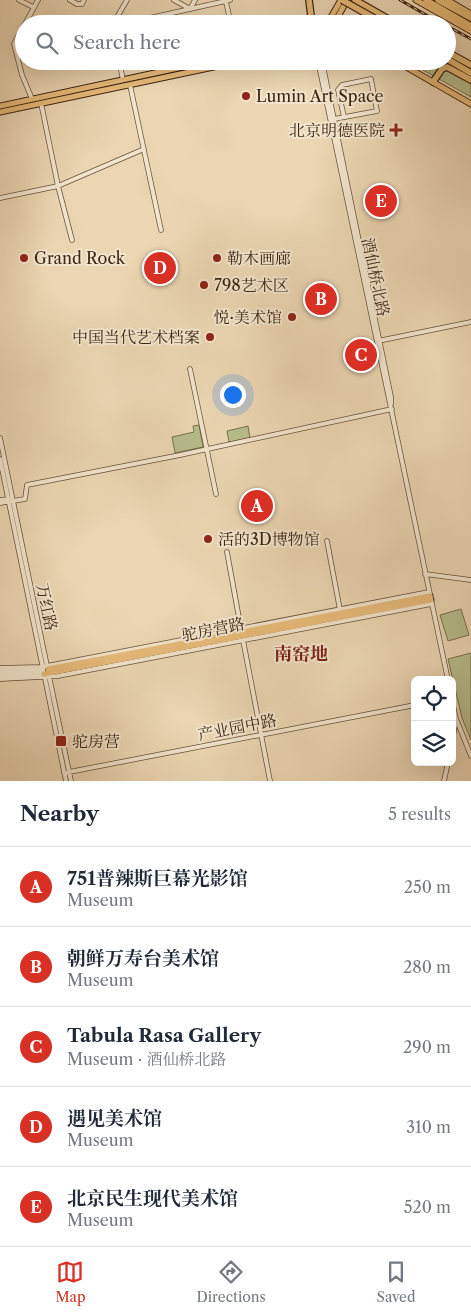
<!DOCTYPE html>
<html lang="en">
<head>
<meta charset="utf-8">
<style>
  body { margin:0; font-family:"Libre Caslon Text","Noto Serif SC",serif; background:#f2f2f3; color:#1f2937 }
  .controls { position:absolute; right:15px; bottom:15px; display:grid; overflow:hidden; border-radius:8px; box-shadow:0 5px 20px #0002 }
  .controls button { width:45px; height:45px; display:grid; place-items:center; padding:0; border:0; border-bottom:1px solid #e0e1e3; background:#fff; color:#1f2937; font:25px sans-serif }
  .you { position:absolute; left:232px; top:394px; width:18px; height:18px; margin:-12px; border:4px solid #fff; border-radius:50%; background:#1a73e8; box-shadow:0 0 0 8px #1a73e833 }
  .badge { display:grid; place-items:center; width:32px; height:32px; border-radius:50%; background:#d93025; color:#fff; font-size:16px; font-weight:700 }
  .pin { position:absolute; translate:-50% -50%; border:2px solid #fff; box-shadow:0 1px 5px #0006 }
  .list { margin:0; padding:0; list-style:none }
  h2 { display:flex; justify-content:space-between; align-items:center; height:65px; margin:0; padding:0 20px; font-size:21px }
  h2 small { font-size:16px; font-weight:400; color:#747a83 }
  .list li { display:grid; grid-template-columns:32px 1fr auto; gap:15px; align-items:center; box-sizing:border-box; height:80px; padding:0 20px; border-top:1px solid #e0e1e3 }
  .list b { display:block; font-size:19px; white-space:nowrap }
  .list p { margin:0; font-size:16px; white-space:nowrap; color:#747a83 }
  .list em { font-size:16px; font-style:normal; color:#747a83 }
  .icon { flex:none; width:28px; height:28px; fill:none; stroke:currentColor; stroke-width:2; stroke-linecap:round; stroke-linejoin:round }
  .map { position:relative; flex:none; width:471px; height:781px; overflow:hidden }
  .search { position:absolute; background:#fff; box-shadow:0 5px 20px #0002; left:15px; right:15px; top:15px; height:55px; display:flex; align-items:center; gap:12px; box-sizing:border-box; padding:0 18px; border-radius:28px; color:#747a83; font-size:19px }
  .sheet { height:465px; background:#fff }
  nav { display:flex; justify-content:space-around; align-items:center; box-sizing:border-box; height:70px; border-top:1px solid #e0e1e3; background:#fff; font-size:14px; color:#747a83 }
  nav a { display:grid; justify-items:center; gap:2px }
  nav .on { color:#d93025 }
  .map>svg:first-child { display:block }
  .green { fill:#b7bd8c; stroke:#7a7250 }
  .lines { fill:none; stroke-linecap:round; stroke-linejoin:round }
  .minor-casing { stroke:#69523b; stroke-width:5.5 }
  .major-casing { stroke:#3e2613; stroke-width:7 }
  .highway-casing { stroke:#3e2613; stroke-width:8 }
  .minor { stroke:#f2e4cd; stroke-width:4 }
  .major { stroke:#e6ba79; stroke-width:5 }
  .highway { stroke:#e6ba79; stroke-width:5.5 }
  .rail-casing { stroke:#3e2613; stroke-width:3 }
  .rail { stroke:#f2e4cd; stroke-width:1; stroke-dasharray:4; stroke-linecap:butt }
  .highway-bridge-casing { stroke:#3e2613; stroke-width:8; stroke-linecap:butt }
  .highway-bridge { stroke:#e6ba79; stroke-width:5.5 }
  .poi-dot { fill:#8f2418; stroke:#f2e4cd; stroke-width:2 }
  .labels { text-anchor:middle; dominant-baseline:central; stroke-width:4; stroke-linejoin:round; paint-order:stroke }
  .poi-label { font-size:16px; fill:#3e2613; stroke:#f2e4cd; text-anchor:start }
  .street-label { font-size:16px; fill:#3e2613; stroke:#f2e4cd }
  .neighbourhood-label { font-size:18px; font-weight:bold; fill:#7a1f14; stroke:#f2e4cd }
</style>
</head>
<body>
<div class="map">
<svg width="471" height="781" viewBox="0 0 471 781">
  <rect width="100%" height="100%" fill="#ebd5b2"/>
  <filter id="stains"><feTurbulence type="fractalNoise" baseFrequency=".004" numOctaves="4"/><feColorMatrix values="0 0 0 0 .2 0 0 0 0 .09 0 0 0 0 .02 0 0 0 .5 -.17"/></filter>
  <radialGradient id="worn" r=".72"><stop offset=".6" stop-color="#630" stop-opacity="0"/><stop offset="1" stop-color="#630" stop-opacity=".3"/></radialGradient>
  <path class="green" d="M407,61h23l41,22v14z
    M199,425l4,22 -28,6 -3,-16 22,-5 -1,-6z
    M248,426l2,12 -21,4 -2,-11z
    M461,609l8,26 -21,6 -8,-26z
    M471,653v87l-9,-22 -14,-59z"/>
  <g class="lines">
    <defs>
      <path id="minor" d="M19,0l14,7
        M70,0l7,4h5l2,-4
        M174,0l16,9 5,-9
        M226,2l5,22
        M25,24l13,-24
        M113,24l14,-24
        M123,24l107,-24
        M24,25l-10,19 8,31 10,24
        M119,61l4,19
        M318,61l130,619
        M322,61l69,336v7
        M130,85l31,145
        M41,103l17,83 14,54
        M334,119l43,-8 -6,-32 -29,6 -4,5 6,27
        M0,198l58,-12 86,-37
        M378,341l93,-19
        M190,369l26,125
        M0,438l47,228
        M0,459l66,322
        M0,500l9,-1
        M0,503l25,-4 2,-14 153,-30 212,-46
        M327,541l13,69
        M227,552l14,77
        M425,574l46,6
        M243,640l27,141
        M0,668l42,-1 387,-75
        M0,672l43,-2
        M0,675l44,-1
        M49,676l22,105
        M0,679l58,-3 373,-72
        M452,701l4,18 -4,23
        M457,721l14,35
        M64,773l351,-68
        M444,781l4,-19"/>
      <path id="major" d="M416,0l55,31
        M447,0l24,14
        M327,24l14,-24
        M334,24l13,-24
        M396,61l75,43
        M0,106l211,-45
        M0,112l242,-51
        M48,669l382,-73
        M44,674l387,-74"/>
      <path id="highway" d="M309,0l3,24
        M355,0l42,24
        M426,0l45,26
        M438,0l33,18
        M374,18l10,6
        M447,52l24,13
        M447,59l24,14
        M433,82l9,-13 5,-2 24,13"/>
    </defs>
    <use href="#minor" class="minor-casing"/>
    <use href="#major" class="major-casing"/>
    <use href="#highway" class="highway-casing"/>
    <use href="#minor" class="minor"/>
    <use href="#major" class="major"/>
    <use href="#highway" class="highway"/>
    <defs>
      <path id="rail" d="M400,0l42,24
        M447,26l24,13"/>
    </defs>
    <use href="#rail" class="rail-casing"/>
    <use href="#rail" class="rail"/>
    <defs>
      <path id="highway-bridge" d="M342,0l32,18"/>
    </defs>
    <use href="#highway-bridge" class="highway-bridge-casing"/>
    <use href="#highway-bridge" class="highway-bridge"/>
  </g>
  <g class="poi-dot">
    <circle cx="246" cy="96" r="5"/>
    <path d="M393.5 122.5h5v5h5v5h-5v5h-5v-5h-5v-5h5z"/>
    <circle cx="24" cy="258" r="5"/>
    <circle cx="217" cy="258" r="5"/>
    <circle cx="204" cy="285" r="5"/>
    <circle cx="292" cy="317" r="5"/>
    <circle cx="210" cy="337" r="5"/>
    <circle cx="208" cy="539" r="5"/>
    <rect x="55" y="735" width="12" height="12" rx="2.5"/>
  </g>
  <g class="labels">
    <g class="poi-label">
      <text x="256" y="96">Lumin Art Space</text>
      <text x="385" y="130" text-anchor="end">北京明德医院</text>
      <text x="34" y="258">Grand Rock</text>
      <text x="227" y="258">勒木画廊</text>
      <text x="214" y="285">798艺术区</text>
      <text x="282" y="317" text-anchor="end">悦·美术馆</text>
      <text x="200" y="337" text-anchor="end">中国当代艺术档案</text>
      <text x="218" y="539">活的3D博物馆</text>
      <text x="72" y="741">驼房营</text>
    </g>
    <g class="street-label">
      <text transform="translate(376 277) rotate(78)">酒仙桥北路</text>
      <text transform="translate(47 607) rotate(78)">万红路</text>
      <text transform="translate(213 629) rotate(-11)">驼房营路</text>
      <text transform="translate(237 727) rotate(-11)">产业园中路</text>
    </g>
    <g class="neighbourhood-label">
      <text x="301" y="654">南窑地</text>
    </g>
  </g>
  <rect width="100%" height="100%" filter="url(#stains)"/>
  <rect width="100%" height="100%" fill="url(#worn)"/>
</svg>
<div class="controls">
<button><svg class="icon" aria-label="locate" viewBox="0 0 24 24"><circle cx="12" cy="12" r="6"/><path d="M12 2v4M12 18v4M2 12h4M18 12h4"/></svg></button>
<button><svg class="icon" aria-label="layers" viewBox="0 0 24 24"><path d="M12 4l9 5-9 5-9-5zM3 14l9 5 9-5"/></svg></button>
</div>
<div class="you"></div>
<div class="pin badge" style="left:257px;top:506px">A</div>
<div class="pin badge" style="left:321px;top:299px">B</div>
<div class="pin badge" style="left:361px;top:355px">C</div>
<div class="pin badge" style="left:160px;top:268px">D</div>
<div class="pin badge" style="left:381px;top:201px">E</div>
<div class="search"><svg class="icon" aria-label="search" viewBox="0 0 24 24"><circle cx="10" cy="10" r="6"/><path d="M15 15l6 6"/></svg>Search here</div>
</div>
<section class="sheet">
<h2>Nearby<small>5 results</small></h2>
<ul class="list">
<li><span class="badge">A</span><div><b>751普辣斯巨幕光影馆</b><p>Museum</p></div><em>250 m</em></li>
<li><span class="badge">B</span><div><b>朝鲜万寿台美术馆</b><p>Museum</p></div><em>280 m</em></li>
<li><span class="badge">C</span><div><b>Tabula Rasa Gallery</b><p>Museum · 酒仙桥北路</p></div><em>290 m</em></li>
<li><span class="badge">D</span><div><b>遇见美术馆</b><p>Museum</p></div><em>310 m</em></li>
<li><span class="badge">E</span><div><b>北京民生现代美术馆</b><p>Museum</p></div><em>520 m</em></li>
</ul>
</section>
<nav>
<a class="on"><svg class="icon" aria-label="map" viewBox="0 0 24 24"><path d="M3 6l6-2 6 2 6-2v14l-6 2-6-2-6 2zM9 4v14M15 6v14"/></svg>Map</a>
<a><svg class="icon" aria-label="directions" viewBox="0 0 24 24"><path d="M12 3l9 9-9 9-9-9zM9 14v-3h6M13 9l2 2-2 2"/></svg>Directions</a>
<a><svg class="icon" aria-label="saved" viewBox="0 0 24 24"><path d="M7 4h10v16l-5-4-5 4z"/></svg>Saved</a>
</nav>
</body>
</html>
